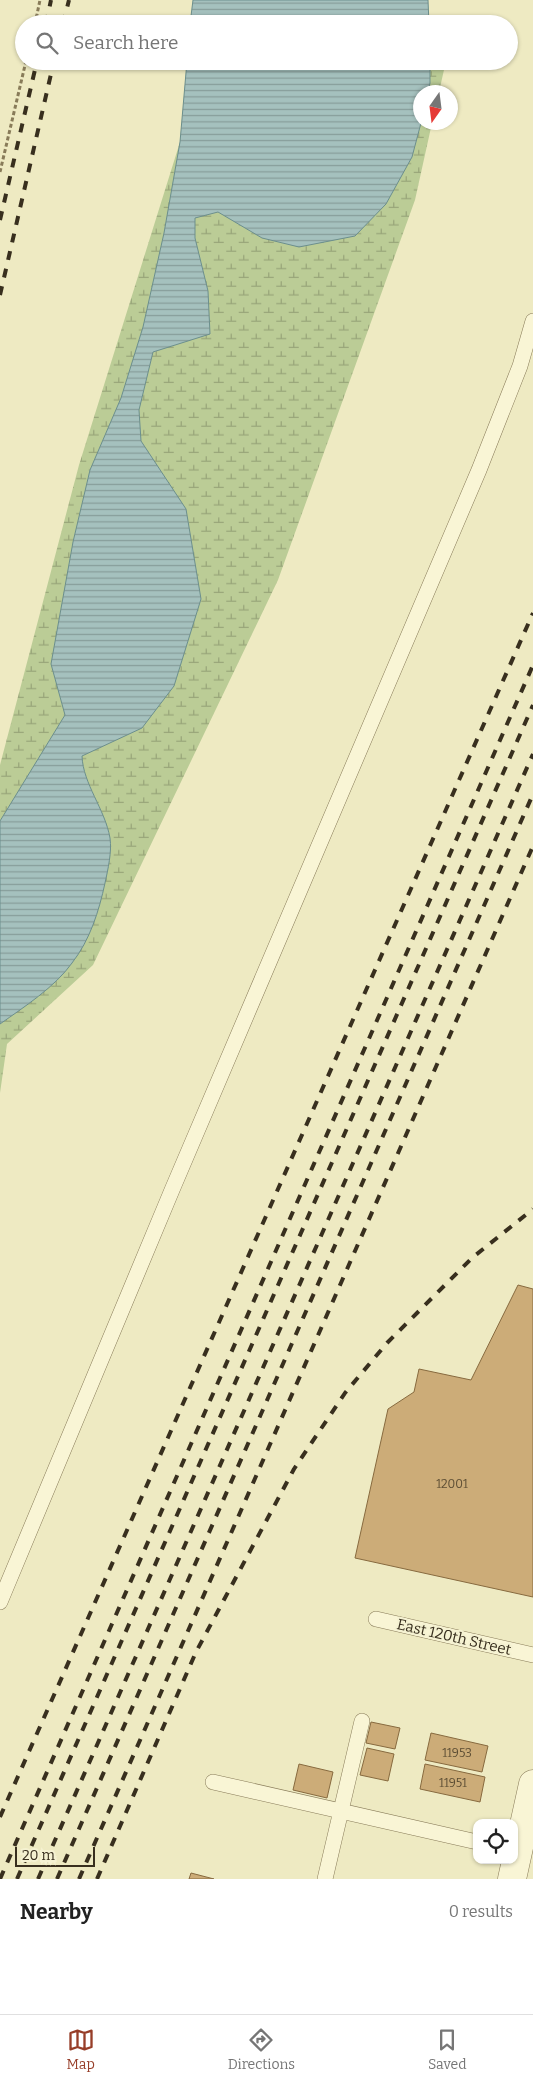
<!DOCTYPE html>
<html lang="en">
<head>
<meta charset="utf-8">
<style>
  body { margin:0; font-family:Bitter,serif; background:#f6f6f6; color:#222 }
  .controls { position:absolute; right:15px; bottom:15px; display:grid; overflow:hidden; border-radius:10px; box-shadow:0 1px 4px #0004 }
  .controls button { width:45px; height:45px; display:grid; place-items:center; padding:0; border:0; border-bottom:1px solid #e0e0e0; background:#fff; color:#222; font:25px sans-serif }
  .compass { position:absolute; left:413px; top:85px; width:45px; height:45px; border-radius:50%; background:#fff; box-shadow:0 1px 4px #0004; rotate:194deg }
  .scale { position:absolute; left:15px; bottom:12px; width:80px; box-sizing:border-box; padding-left:5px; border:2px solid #382f1e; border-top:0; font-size:14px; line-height:18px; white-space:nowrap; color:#382f1e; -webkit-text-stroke:4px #f5f2d2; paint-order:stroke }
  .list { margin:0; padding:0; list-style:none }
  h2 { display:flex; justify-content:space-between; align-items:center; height:65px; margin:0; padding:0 20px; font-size:21px }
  h2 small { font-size:16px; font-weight:400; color:#767676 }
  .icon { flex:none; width:28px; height:28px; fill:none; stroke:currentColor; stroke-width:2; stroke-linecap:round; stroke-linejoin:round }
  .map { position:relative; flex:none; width:533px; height:1879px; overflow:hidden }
  .search { position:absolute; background:#fff; box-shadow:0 1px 4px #0004; left:15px; right:15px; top:15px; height:55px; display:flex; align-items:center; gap:12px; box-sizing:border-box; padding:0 18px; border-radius:28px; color:#767676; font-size:19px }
  .sheet { height:135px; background:#fff }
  nav { display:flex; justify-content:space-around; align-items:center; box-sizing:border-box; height:70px; border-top:1px solid #e0e0e0; background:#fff; font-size:14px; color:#767676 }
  nav a { display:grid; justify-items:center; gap:2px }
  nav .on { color:#973e29 }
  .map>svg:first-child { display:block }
  .wetland { fill:url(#wetland-marsh) }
  .water { fill:url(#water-rules); stroke:#6c8f8d }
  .building { fill:#ccac78; stroke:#876a3f }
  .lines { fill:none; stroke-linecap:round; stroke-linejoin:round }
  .lane-casing { stroke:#887b59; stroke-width:16 }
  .street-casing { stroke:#887b59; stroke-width:29 }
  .path { stroke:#887b59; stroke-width:3; stroke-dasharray:4 2.5; stroke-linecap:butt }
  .lane { stroke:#f9f5d5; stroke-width:15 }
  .street { stroke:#f9f5d5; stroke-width:28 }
  .rail { stroke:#382f1e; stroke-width:4; stroke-dasharray:9 9; stroke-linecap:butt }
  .labels { text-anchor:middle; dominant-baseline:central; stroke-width:4; stroke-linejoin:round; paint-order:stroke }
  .number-label { font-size:12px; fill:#5d4e34 }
  .street-label { font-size:15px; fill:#382f1e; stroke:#f5f2d2 }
</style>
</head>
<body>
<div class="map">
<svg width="533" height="1879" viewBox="0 0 533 1879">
  <defs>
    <pattern id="wetland-marsh" width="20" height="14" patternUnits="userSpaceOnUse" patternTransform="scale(1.25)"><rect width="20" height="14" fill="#bbcc96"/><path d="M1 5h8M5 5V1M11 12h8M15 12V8" fill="none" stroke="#99a67a"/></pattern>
    <pattern id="water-rules" width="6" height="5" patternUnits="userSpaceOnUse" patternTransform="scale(1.25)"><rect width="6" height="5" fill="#a5c1be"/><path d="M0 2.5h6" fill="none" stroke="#879d9a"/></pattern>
  </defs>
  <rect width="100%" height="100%" fill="#eeeac2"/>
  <path class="wetland" d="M190,61h256l-7,31h-19v30l12,1 -17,77 -137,380 -185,385 -86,79 -7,49v-328l79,-300 101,-323z"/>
  <path class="water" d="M193,0h235l1,24h-239z
    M187,61h243v22l-2,9h-8l1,31 -9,34 -26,47 -31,32 -56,11 -37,-9 -44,-26 -23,6v20l13,53 2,43 -57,18 -14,58 2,31 45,68 15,90 -27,87 -32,42 -60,28c1,28 23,53 28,82 2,14 -2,31 -5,45 -6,28 -15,57 -33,80 -17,24 -48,44 -72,61v-203l65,-106 -14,-51 22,-122 17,-72 31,-72 22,-71 21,-94 16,-91z"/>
  <path class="building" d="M518,1285l15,4v308l-178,-39 33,-149 26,-17 5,-23 52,11z
    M371,1722l29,6 -5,21 -29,-6z
    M431,1733l57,13 -6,26 -57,-12z
    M367,1748l27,6 -6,27 -28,-6z
    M299,1764l34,8 -6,26 -34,-8z
    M425,1764l60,13 -5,25 -60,-13z
    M191,1873l23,6h-25z"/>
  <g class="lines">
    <defs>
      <path id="lane" d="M0,1602l172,-412 307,-720 41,-104 13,-45
        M376,1619l157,36
        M213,1782l264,60
        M325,1879l37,-158"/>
      <path id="street" d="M512,1879l21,-95"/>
    </defs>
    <use href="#lane" class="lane-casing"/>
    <use href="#street" class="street-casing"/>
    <path class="path" d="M35,24l5,-24
      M0,172l26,-111"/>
    <use href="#lane" class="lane"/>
    <use href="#street" class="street"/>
    <path class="rail" d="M46,24l5,-24
      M63,24l6,-24
      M0,220l37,-159
      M0,295l54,-234
      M0,1817l533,-1204
      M0,1879l533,-1214
      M17,1879l516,-1174
      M38,1879l495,-1125
      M57,1879l476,-1085
      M79,1879l454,-1033
      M97,1879l99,-227 98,-183 51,-76 42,-50 85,-85 61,-49"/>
  </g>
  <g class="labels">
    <g class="number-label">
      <text x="452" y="1484">12001</text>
      <text x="457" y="1753">11953</text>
      <text x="453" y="1783">11951</text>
    </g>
    <g class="street-label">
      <text transform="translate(454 1637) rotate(13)">East 120th Street</text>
    </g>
  </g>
</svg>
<div class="controls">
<button><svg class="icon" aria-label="locate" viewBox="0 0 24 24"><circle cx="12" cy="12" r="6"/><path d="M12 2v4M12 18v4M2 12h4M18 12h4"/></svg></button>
</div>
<svg class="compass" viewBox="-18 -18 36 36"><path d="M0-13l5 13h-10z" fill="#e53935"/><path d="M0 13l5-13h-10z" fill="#767676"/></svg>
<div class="scale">20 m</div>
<div class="search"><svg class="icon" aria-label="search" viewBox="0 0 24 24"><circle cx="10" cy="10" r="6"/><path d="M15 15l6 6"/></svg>Search here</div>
</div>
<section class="sheet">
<h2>Nearby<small>0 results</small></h2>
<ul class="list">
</ul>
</section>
<nav>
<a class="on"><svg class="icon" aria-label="map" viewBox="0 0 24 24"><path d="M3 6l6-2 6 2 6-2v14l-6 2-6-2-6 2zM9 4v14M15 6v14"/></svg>Map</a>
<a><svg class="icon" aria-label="directions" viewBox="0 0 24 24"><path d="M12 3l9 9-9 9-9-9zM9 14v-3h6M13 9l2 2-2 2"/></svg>Directions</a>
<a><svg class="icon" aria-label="saved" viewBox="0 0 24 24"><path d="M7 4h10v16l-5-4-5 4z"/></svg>Saved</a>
</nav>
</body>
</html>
